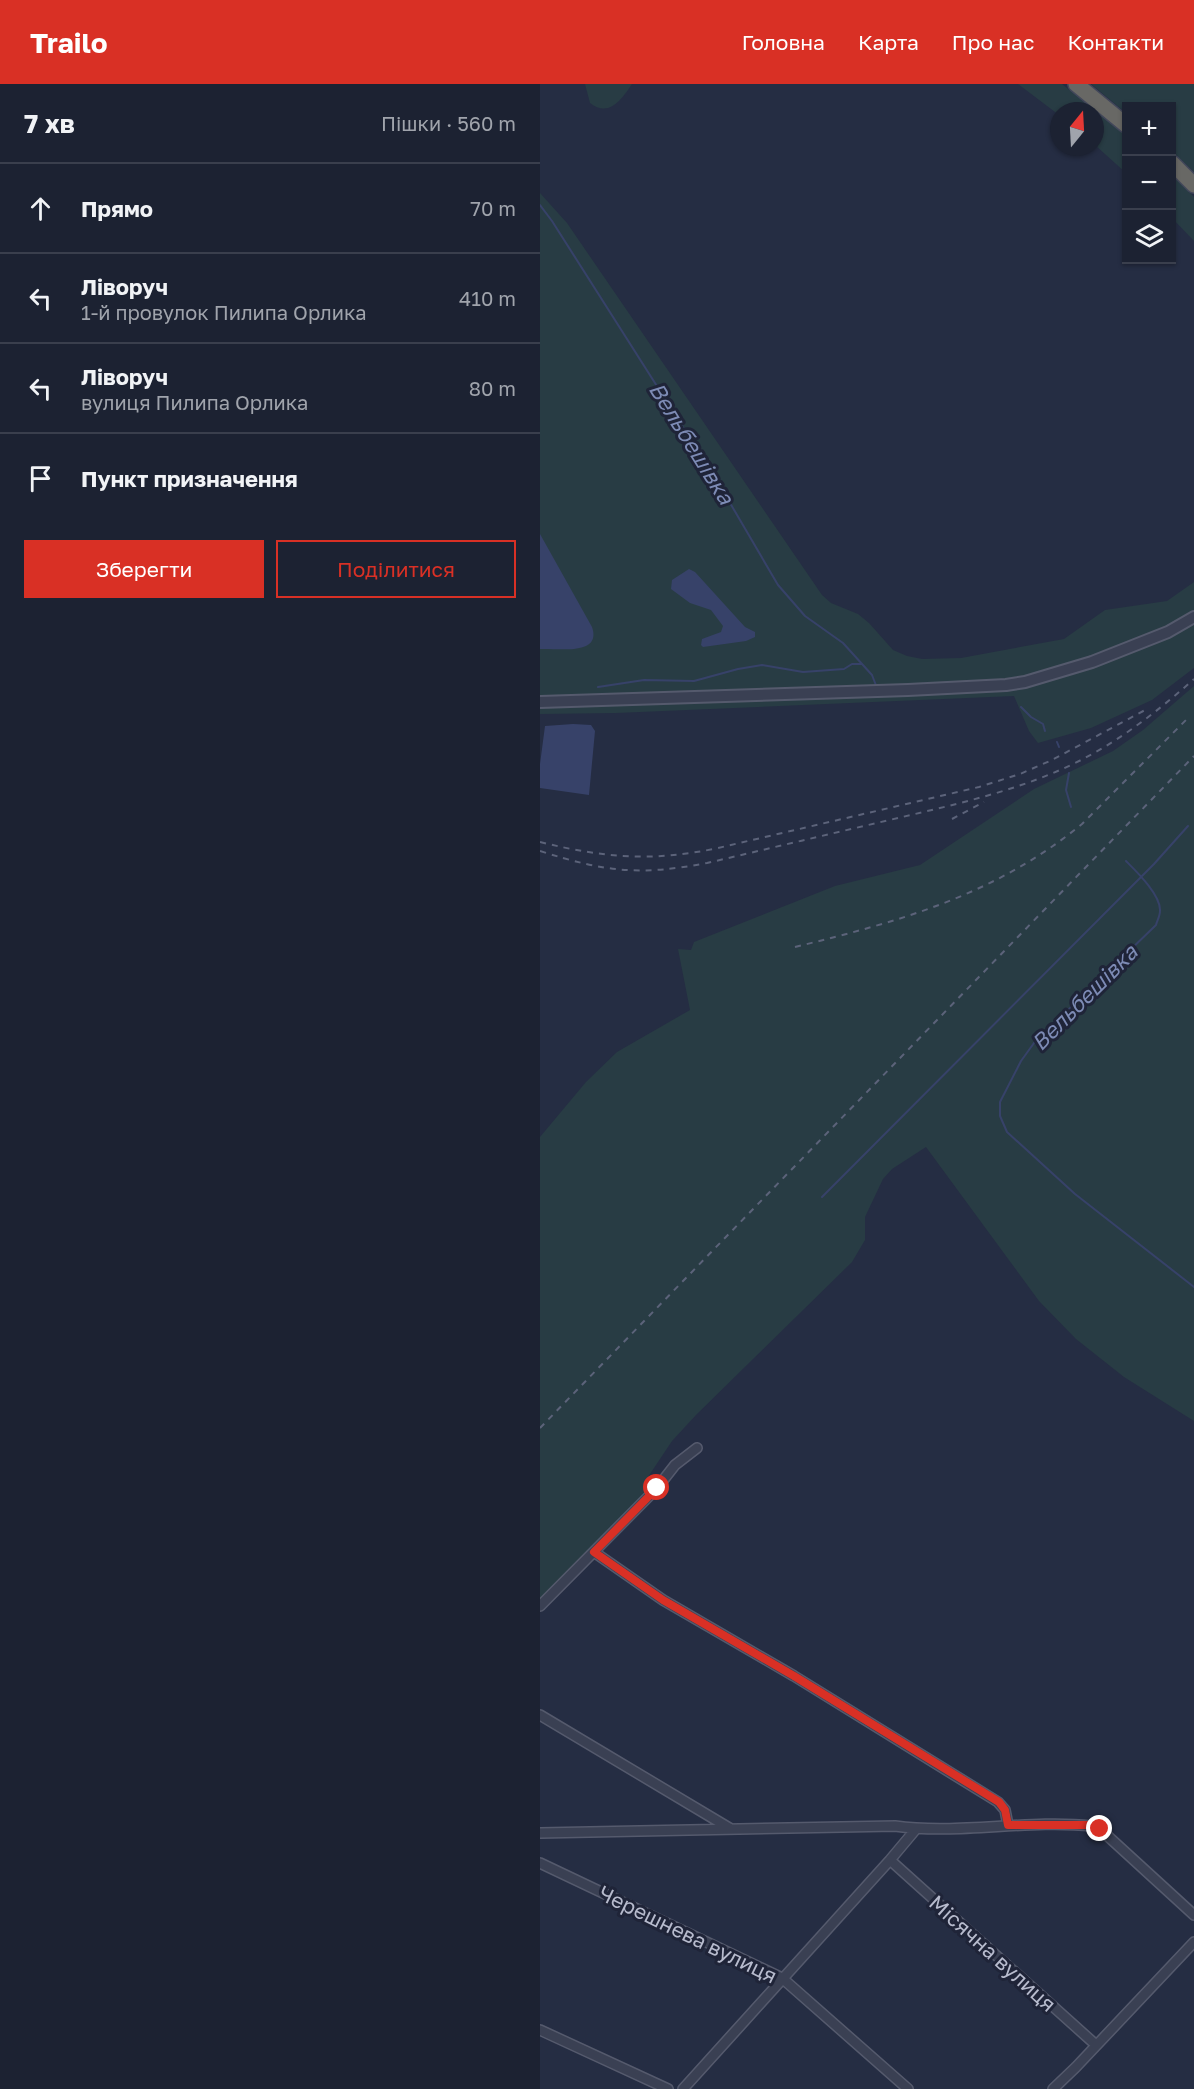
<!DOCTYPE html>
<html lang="uk">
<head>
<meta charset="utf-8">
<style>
  body { margin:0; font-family:"Golos Text",sans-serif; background:#252a3a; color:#f1f3f6 }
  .controls { position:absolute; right:18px; top:18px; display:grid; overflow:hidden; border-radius:0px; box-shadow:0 2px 4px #0004 }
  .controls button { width:54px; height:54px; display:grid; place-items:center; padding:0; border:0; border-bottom:2px solid #3a3f4d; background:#1c2232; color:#f1f3f6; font:30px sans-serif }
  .compass { position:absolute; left:510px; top:18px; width:54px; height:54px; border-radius:50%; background:#1c2232; box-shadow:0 2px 4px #0004; rotate:18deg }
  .stop { position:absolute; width:18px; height:18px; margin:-14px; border:4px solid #d93025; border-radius:50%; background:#fff }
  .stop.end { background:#d93025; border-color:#fff; box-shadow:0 2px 6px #0008 }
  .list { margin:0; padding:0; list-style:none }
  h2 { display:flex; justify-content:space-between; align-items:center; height:78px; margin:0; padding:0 24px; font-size:26px }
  h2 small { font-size:20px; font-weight:400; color:#a0a4ac }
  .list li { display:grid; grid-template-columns:39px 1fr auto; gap:18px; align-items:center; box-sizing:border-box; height:90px; padding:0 24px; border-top:2px solid #3a3f4d }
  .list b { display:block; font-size:22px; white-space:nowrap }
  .list p { margin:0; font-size:20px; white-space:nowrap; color:#a0a4ac }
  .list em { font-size:20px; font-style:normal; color:#a0a4ac }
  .actions { display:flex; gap:12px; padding:18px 24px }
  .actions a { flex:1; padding:14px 0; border:2px solid #d93025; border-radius:0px; text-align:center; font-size:21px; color:#d93025 }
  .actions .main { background:#d93025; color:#fff }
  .icon { flex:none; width:33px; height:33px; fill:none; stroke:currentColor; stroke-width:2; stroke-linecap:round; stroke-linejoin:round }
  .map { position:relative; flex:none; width:654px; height:2005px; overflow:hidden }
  header { display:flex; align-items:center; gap:36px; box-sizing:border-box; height:84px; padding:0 30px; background:#d93025; color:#fff }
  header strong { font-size:28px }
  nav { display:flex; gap:33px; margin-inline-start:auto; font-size:21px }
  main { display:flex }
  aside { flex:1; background:#1c2232 }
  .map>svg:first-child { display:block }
  .green { fill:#283c44 }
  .water { fill:#374269 }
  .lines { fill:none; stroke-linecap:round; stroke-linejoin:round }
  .stream { stroke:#374269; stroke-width:2 }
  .minor-casing { stroke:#555a6d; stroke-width:12 }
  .tertiary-casing { stroke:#555a6d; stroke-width:14 }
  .trunk-casing { stroke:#42475a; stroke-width:18 }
  .minor { stroke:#3a4053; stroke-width:9 }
  .tertiary { stroke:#3a4053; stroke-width:10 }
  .trunk { stroke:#686865; stroke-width:15 }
  .rail { stroke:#5c637a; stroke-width:2; stroke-dasharray:6 6; stroke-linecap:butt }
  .route { stroke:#d93025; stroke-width:8 }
  .labels { text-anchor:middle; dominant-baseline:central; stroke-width:6; stroke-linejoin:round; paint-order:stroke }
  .street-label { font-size:21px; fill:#b7bbcd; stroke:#1f2438 }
  .water-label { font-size:22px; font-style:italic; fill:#7d8bb5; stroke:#1f2438 }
</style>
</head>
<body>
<header>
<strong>Trailo</strong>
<nav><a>Головна</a><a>Карта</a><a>Про нас</a><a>Контакти</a></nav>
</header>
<main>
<aside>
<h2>7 хв<small>Пішки · 560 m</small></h2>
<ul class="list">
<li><svg class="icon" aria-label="ahead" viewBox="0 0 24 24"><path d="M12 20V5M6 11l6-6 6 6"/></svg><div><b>Прямо</b></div><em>70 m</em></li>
<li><svg class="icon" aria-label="left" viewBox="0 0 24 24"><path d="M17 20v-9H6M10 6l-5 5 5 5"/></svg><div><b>Ліворуч</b><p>1-й провулок Пилипа Орлика</p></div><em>410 m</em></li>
<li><svg class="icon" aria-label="left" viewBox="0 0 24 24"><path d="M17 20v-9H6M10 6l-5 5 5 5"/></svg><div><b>Ліворуч</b><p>вулиця Пилипа Орлика</p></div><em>80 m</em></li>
<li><svg class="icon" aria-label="arrive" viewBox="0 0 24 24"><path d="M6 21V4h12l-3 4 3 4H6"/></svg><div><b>Пункт призначення</b></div></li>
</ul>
<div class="actions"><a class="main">Зберегти</a><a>Поділитися</a></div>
</aside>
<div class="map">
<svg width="654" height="2005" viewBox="0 0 654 2005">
  <rect width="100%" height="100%" fill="#252d43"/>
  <path class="green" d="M45,0h47c-10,15 -23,34 -42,19z
    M478,0h44l64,52v37l-31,-28v-34h-36v4z
    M551,0h103v88l-22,-21v-45h-46v7z
    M632,91l22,22v44l-22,-23z
    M0,109l27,30 255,372 9,8 27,11 11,9 24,27 14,6 15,3 39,-1 103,-19 41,-29 62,-9 27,-19v86l-42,32 -61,28 -53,15 -9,-12 -15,-35 -398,17 -76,1z
    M654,602v735l-70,-44 -48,-38 -37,-38 -113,-154 -34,22 -9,10 -18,38v23l-13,22 -156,153 -24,26 -26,39 11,8 -117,118v-469l46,-55 31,-30 73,-42 -12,-61 13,1 3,-8 141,-56 85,-21 114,-76 79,-38 30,-21z"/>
  <path class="water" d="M0,450l52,93c10,29 -34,21 -52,22z
    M149,485l6,3 50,55 10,5v5l-9,4 -43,6 -2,-2 1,-6 19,-7 2,-6 -12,-16 -21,-7 -19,-14 1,-9z
    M33,640l18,1 4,6 -6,64 -49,-7v-24l5,-38z"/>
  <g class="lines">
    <path class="stream" d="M0,121l12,16 164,258 62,106 27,31 38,27 29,32 5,13
      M58,603l46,-7 50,1 44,-12 24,-4 41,7 41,-3 8,-5h10
      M481,623l10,10 12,7 2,7
      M517,658l2,5
      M529,689l-3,17 5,17
      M586,777c10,10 35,34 34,50 0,5 -3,10 -4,14l-122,118 -13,18 -21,41v14l7,16 68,62 119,93
      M282,1113l332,-333 34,-38"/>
    <defs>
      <path id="minor" d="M54,1468l69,48 131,76 204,126 7,8 3,15
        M0,1522l117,-118 18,-23 22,-17
        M0,1631l191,114
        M0,1749l355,-7c63,9 133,-7 197,0l8,3 94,86
        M350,1776l206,185
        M0,1779l242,115 126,111
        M0,1946l128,59
        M143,2005l207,-229 26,-31
        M513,2005l23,-22 118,-125"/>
      <path id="tertiary" d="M0,618l368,-12 98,-5 19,-3 67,-20 76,-30 26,-15"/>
      <path id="trunk" d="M536,0l50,41
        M632,79l22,22"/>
    </defs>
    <use href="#minor" class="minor-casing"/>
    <use href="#tertiary" class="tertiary-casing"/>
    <use href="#trunk" class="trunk-casing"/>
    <use href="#minor" class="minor"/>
    <use href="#tertiary" class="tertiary"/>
    <use href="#trunk" class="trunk"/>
    <path class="rail" d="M412,735l32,-17
      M0,758c65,16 112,20 178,6l261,-61 41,-13 32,-14 95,-51
      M0,767c66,21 99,25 167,12 64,-15 127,-30 191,-45 59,-14 118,-27 173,-53 46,-22 86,-53 123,-86
      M255,863c106,-26 200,-52 287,-123l104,-104
      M0,1344l654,-672"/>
  </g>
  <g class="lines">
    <path class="route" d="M117,1404l-63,64 69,48 131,76 205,126 6,8 3,15h80l12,4"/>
  </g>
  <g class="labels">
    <g class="street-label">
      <text transform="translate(148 1850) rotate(26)">Черешнева вулиця</text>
      <text transform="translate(453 1869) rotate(42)">Місячна вулиця</text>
    </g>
    <g class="water-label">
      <text transform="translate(152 359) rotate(58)">Вельбешівка</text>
      <text transform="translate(544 913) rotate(-45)">Вельбешівка</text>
    </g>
  </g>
</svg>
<div class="controls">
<button>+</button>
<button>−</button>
<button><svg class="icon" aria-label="layers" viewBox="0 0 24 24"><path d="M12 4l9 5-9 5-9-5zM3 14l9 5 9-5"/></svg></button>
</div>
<svg class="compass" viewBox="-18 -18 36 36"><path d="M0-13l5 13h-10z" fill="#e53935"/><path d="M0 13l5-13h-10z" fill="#a0a4ac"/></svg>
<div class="stop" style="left:117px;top:1404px"></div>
<div class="stop end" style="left:560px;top:1745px"></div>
</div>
</main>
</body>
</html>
